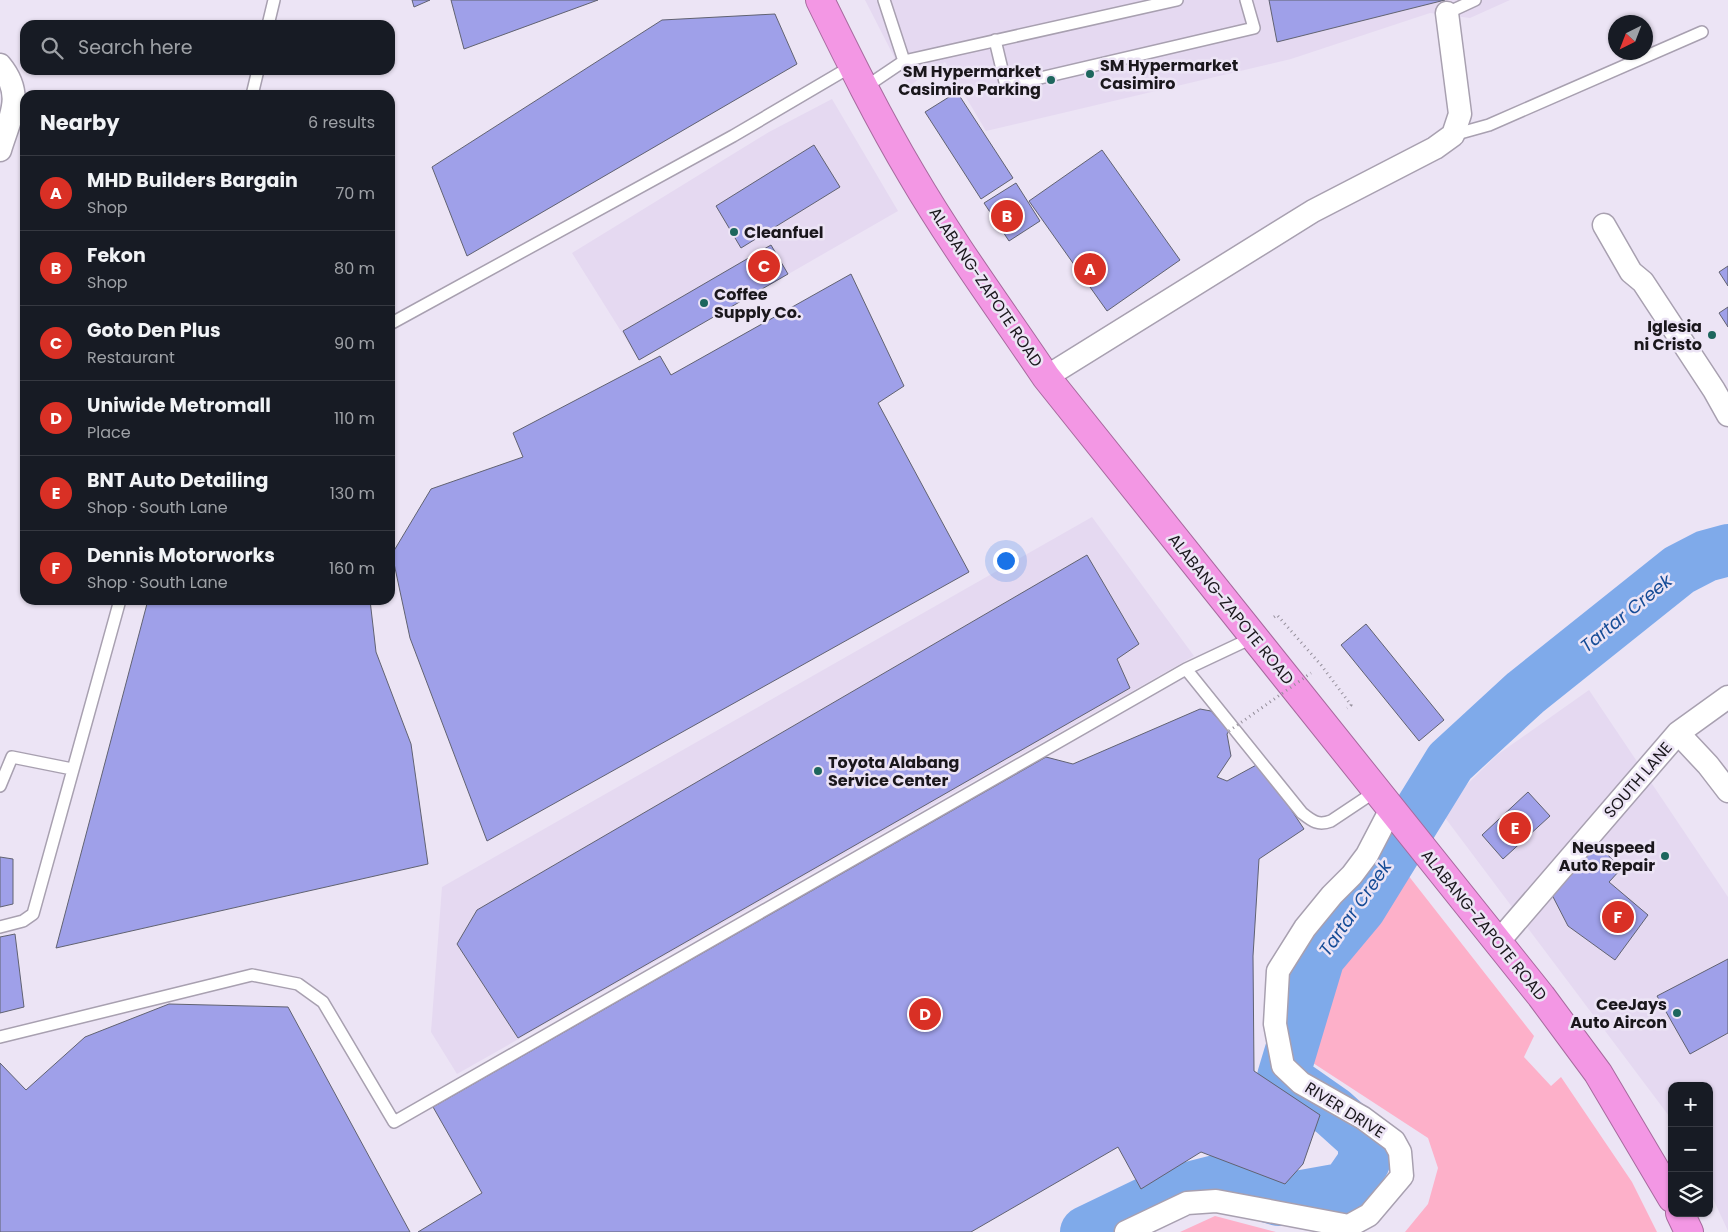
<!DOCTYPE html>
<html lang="en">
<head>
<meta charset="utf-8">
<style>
  body { margin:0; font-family:Poppins,sans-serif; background:#242831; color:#f1f3f6 }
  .controls { position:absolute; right:15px; bottom:15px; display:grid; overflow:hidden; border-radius:10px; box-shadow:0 1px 4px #0004 }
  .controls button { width:45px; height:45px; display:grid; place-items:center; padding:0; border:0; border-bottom:1px solid #363941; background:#171b24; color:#f1f3f6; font:25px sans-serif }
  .compass { position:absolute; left:1608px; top:15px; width:45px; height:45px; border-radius:50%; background:#171b24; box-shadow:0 1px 4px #0004; rotate:222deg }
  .you { position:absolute; left:1005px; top:560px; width:18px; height:18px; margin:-12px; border:4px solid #fff; border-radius:50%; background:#1a73e8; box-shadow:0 0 0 8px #1a73e833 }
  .badge { display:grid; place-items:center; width:32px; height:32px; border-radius:50%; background:#d93025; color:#fff; font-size:16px; font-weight:700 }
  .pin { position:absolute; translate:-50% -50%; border:2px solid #fff; box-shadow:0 1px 5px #0006 }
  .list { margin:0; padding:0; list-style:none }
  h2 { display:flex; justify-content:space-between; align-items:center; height:65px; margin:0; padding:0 20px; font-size:21px }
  h2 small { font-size:16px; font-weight:400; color:#9ea1a6 }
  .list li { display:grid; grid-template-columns:32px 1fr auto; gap:15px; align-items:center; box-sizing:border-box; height:75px; padding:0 20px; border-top:1px solid #363941 }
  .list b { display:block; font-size:19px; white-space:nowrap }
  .list p { margin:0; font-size:16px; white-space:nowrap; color:#9ea1a6 }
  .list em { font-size:16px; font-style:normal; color:#9ea1a6 }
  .icon { flex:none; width:28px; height:28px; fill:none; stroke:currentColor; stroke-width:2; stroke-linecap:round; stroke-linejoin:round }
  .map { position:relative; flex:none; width:1728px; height:1232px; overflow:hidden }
  .search { position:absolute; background:#171b24; box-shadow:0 1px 4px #0004; left:20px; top:20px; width:375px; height:55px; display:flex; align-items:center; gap:12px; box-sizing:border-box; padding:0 18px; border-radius:15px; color:#9ea1a6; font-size:19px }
  .panel { position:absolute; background:#171b24; box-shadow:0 1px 4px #0004; left:20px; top:90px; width:375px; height:515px; border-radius:15px }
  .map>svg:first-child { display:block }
  .built { fill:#e5d9f1 }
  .green { fill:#fdb0c9 }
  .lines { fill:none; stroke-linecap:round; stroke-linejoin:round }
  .river { stroke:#7faaea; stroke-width:52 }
  .building { fill:#9fa0e9; stroke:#616271 }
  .lane-casing { stroke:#a8a0b0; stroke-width:14 }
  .street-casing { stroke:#a8a0b0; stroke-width:25 }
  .highway-casing { stroke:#a76a9e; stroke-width:30 }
  .path { stroke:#958f9b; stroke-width:3; stroke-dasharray:1 4; stroke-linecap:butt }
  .lane { stroke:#fff; stroke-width:11 }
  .street { stroke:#fff; stroke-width:22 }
  .highway { stroke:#f397e4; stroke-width:28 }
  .path-bridge { stroke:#958f9b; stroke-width:3; stroke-dasharray:1 4; stroke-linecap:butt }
  .poi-dot { fill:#1d665d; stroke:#ece4f5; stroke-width:2 }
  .labels { text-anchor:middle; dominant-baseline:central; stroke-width:5; stroke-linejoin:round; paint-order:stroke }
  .poi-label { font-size:16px; font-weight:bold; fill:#1a171c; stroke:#ece4f5; text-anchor:start }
  .street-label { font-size:16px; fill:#1a171c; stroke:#ece4f5 }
  .water-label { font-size:18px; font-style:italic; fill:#164c97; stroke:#ece4f5 }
</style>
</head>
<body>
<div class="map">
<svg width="1728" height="1232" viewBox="0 0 1728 1232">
  <rect width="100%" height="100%" fill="#ece4f5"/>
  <path class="built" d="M865,0h645l-40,18 -40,-5 -139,46 -305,72 -41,-69 -36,24z
    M832,99l66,112 -259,149 -67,-107 197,-121z
    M1092,517l102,139 -737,418 -26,-42 11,-145z
    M1589,690l139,207v334l-19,-41v-104h-37v34l-232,-309 57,-56z"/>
  <path class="green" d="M1404,870l130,166 -10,21 27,29 10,-9 71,105 25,50h-252l23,-28 10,-36 -10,-30 -115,-75 -5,-72 14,-21z
    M1215,1216l61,16h-96z"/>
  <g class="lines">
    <path class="river" d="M1086,1232l79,-38 51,-13 63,19 67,-12 18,-26v-22l-31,-28 -50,-35 36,-120 41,-49 90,-146 75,-69 154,-123 27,-14 22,-6"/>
  </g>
  <path class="building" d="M412,0h18l-16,7z
    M451,0h147l-134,49z
    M1269,0h176l-168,42z
    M775,14l22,50 -330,192 -35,-89 230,-147z
    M957,92l56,86 -32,21 -56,-87z
    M814,145l26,42 -99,61 -25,-42z
    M1102,150l78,110 -73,51 -78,-110z
    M1016,183l24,38 -31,20 -25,-38z
    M771,245l17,29 -149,86 -16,-29z
    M1728,266v20l-9,-14z
    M851,274l53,112 -26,17 91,169 -482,269 -77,-203 -18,-84 39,-65 92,-32 -10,-24 147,-77 11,19z
    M1728,307v20l-9,-14z
    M1087,555l52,89 -22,15 13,29 -612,350 -61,-94 20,-34z
    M148,600h222l6,52 35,92 17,120 -372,84z
    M1366,624l78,96 -25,21 -78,-96z
    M1200,709l11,2 18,20 -2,3 4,22 -14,21 10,4 33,-18 44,66 -45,30 -6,97 1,115 66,44 -17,49 -18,20 -84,-32 -60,37 -23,-42 -147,85h-553l64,-39 -49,-86 613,-350 27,7z
    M1528,792l22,24 -47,43 -21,-24z
    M1592,838l29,31 -12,13 39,33 -33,45 -47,-34 -18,-35z
    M0,857l13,2v45l-13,3z
    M15,934l9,73 -24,6v-76z
    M1728,959v74l-38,21 -33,-58z
    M169,1004l119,3 122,225h-410v-169l26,27 59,-53z"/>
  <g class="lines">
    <defs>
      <path id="lane" d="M884,0l20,61
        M1447,13l28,-13
        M268,25l6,-25
        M995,40l11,46 248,-58 -8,-28
        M864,88l40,-27 273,-61
        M252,95l6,-25
        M1453,135l36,-10 213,-93
        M390,324l343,-188 119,-70
        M1186,669l116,144c10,8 16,13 29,8l45,-30
        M0,786l12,-29 60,12
        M0,927l23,-6 10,-7 87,-314
        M0,1037l252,-62 46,9 25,18 71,120 792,-453 68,-32"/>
      <path id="street" d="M0,65c25,30 10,52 0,85
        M1604,225l27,47 12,10 71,108 14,25
        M1046,377l267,-166 122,-63 18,-13 7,-21 -13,-101
        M1678,733l30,32 20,26
        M1498,942l180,-209 50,-36
        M1126,1232l61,-29 29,-2 133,25 20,-11 33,-39 -2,-24 -6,-11 -31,-23 -62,-35 -18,-17 -8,-42 3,-53 27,-43 27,-33 20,-20 15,-20 24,-46"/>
      <path id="highway" d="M820,0c29,59 58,118 92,175 41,70 89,135 134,202l495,619 57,77 74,125
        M1680,1213l9,19"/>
    </defs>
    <use href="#lane" class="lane-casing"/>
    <use href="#street" class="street-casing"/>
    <use href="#highway" class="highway-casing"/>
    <path class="path" d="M1274,617l3,-2 44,50 30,40 -4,3"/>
    <use href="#lane" class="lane"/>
    <use href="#street" class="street"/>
    <use href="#highway" class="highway"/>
    <path class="path-bridge" d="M1229,731l82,-58"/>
  </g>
  <g class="poi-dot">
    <circle cx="1090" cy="74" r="5"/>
    <circle cx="1051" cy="80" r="5"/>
    <circle cx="734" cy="232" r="5"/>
    <circle cx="704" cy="303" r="5"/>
    <circle cx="1712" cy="335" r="5"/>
    <circle cx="818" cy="771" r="5"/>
    <circle cx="1665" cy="856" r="5"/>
    <circle cx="1677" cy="1013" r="5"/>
  </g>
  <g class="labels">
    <g class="poi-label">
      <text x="1100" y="65">SM Hypermarket<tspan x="1100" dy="18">Casimiro</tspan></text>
      <text x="1041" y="71" text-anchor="end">SM Hypermarket<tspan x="1041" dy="18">Casimiro Parking</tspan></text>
      <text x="744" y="232">Cleanfuel</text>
      <text x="714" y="294">Coffee<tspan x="714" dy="18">Supply Co.</tspan></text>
      <text x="1702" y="326" text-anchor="end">Iglesia<tspan x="1702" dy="18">ni Cristo</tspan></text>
      <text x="828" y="762">Toyota Alabang<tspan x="828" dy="18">Service Center</tspan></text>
      <text x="1655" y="847" text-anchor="end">Neuspeed<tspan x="1655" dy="18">Auto Repair</tspan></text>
      <text x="1667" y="1004" text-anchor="end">CeeJays<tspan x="1667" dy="18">Auto Aircon</tspan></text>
    </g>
    <g class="street-label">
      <text transform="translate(986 287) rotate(56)">ALABANG-ZAPOTE ROAD</text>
      <text transform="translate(1231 609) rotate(51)">ALABANG-ZAPOTE ROAD</text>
      <text transform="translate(1638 780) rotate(-49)">SOUTH LANE</text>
      <text transform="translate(1484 925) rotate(51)">ALABANG-ZAPOTE ROAD</text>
      <text transform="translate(1345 1110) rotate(32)">RIVER DRIVE</text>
    </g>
    <g class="water-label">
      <text transform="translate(1626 613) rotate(-39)">Tartar Creek</text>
      <text transform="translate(1355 908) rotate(-55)">Tartar Creek</text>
    </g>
  </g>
</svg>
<div class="controls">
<button>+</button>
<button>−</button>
<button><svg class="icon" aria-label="layers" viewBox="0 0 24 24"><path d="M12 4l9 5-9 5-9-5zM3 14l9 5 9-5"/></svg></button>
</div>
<svg class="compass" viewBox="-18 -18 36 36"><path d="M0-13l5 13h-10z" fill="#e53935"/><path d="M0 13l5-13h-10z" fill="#9ea1a6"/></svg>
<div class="you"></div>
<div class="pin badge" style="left:1090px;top:269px">A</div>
<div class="pin badge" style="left:1007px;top:216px">B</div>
<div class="pin badge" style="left:764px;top:266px">C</div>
<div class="pin badge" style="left:925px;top:1014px">D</div>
<div class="pin badge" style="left:1515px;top:828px">E</div>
<div class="pin badge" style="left:1618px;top:917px">F</div>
<div class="search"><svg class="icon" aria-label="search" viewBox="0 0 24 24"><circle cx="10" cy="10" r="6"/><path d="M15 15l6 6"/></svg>Search here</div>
<section class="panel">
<h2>Nearby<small>6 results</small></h2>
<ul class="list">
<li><span class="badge">A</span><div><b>MHD Builders Bargain</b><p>Shop</p></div><em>70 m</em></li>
<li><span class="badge">B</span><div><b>Fekon</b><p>Shop</p></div><em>80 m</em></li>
<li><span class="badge">C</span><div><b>Goto Den Plus</b><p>Restaurant</p></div><em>90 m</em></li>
<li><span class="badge">D</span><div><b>Uniwide Metromall</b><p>Place</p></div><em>110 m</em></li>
<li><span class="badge">E</span><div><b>BNT Auto Detailing</b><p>Shop · South Lane</p></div><em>130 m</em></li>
<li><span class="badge">F</span><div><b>Dennis Motorworks</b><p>Shop · South Lane</p></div><em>160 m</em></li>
</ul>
</section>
</div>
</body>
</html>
